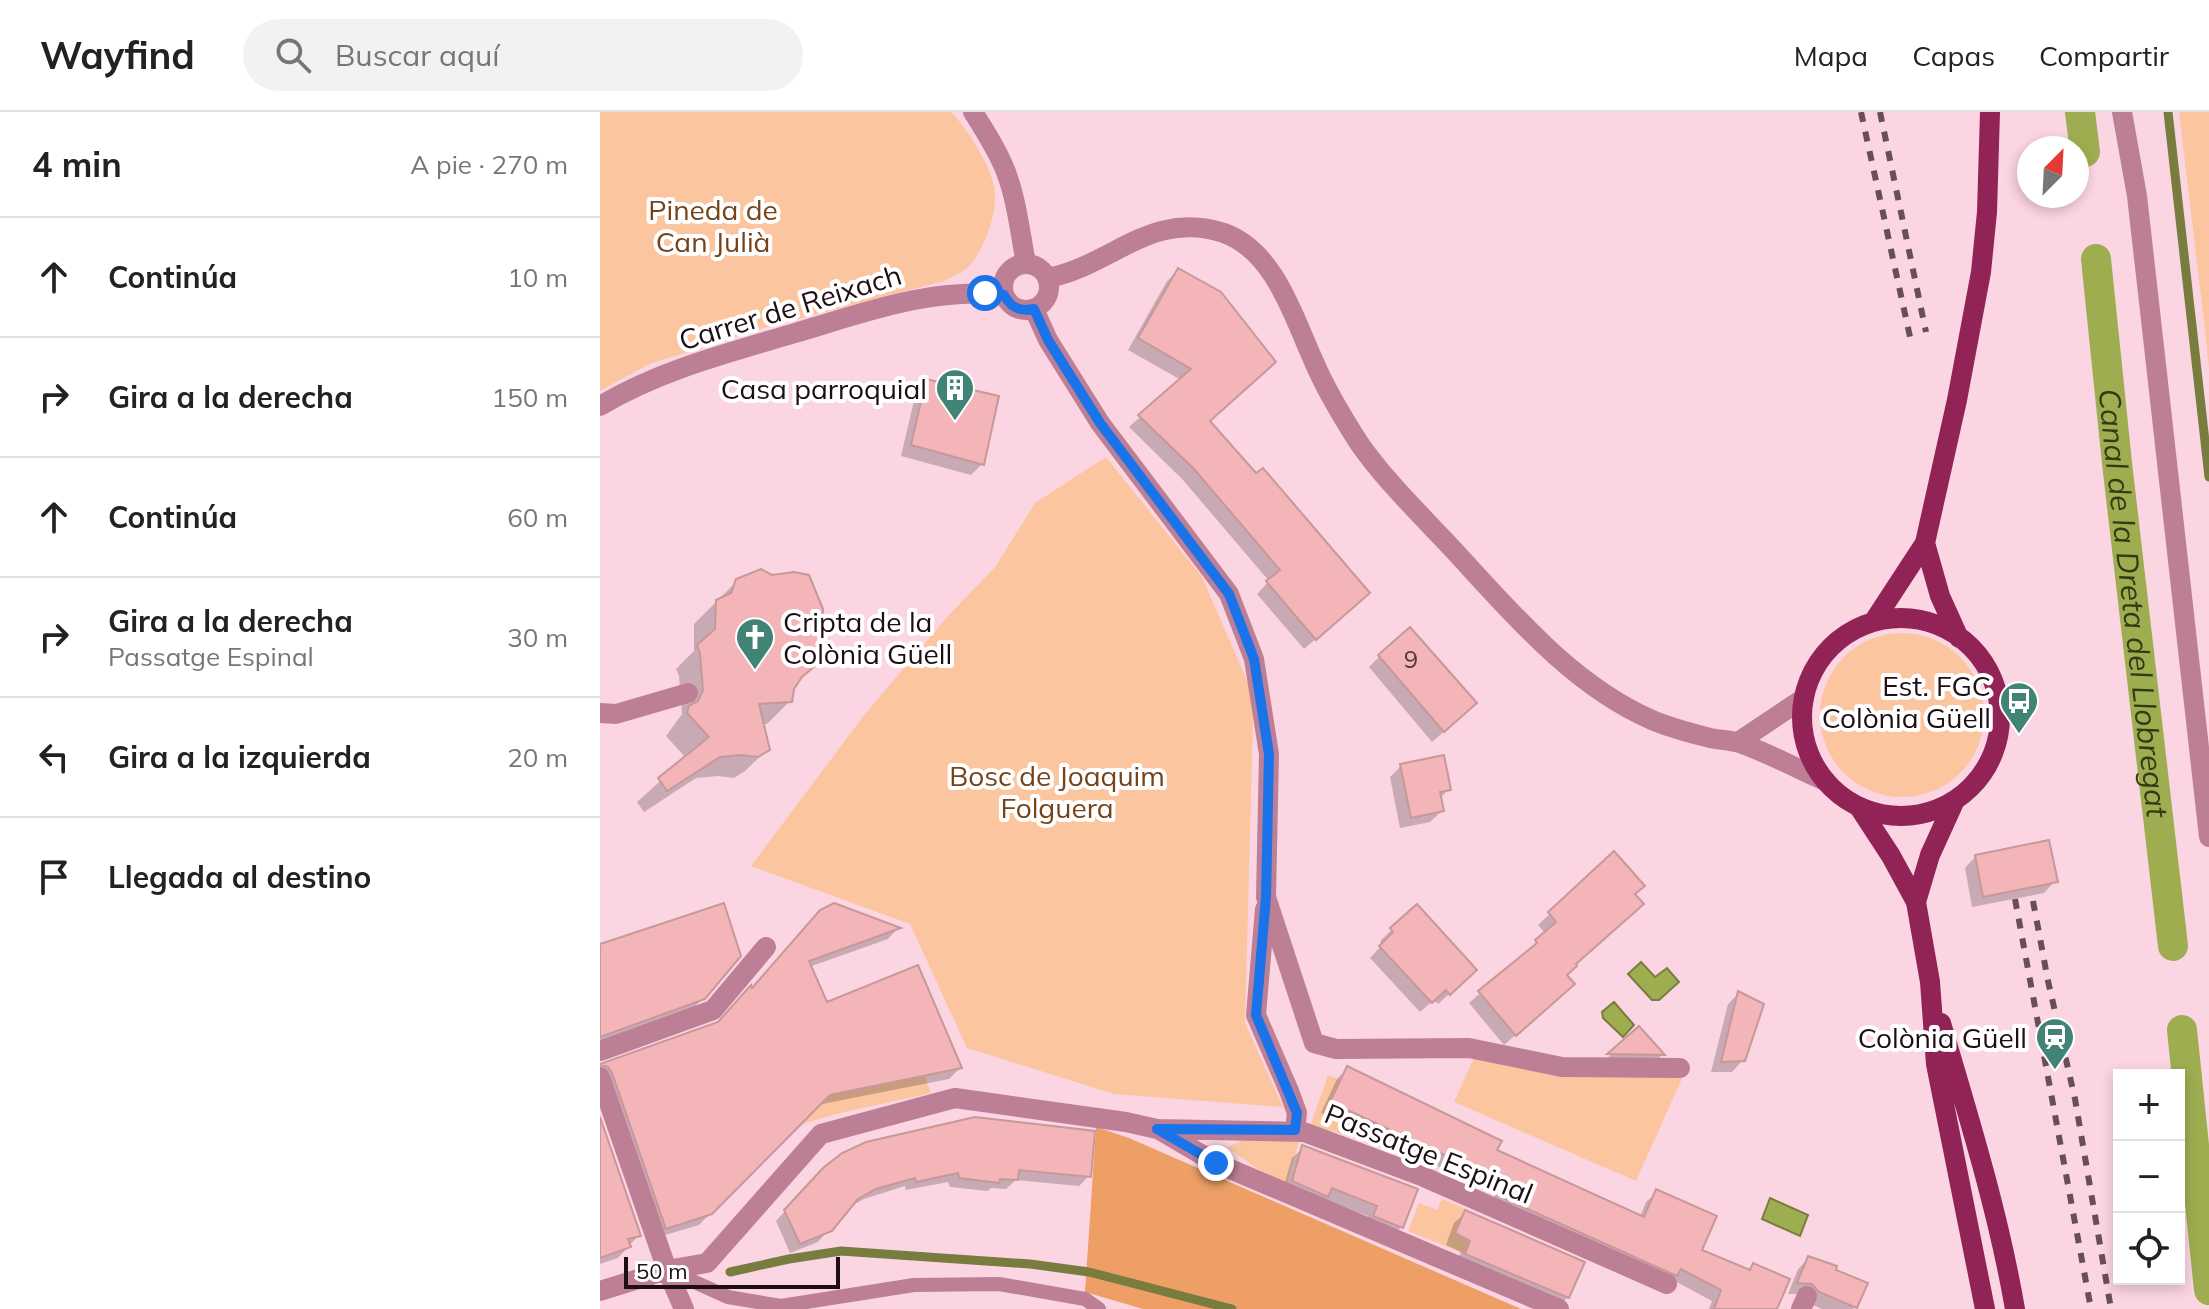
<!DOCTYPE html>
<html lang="es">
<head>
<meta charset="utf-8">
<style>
  body { margin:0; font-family:Mulish,sans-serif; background:#f2f2f2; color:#222 }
  .controls { position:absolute; right:24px; bottom:24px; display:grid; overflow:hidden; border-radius:0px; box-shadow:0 4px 12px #0003 }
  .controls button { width:72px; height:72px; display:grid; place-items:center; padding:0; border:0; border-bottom:2px solid #e0e0e0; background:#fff; color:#222; font:40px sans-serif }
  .compass { position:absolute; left:1417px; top:24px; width:72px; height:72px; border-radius:50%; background:#fff; box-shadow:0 4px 12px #0003; rotate:24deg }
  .scale { position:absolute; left:24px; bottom:20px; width:216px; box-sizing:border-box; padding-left:8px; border:4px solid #1e0e14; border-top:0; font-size:22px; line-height:28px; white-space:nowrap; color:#1e0e14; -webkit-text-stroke:6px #fff; paint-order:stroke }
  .stop { position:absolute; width:24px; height:24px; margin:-18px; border:6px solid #1a73e8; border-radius:50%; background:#fff }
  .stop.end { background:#1a73e8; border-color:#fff; box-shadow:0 2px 8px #0008 }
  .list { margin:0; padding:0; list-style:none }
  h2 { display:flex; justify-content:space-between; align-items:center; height:104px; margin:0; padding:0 32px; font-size:34px }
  h2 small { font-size:26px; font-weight:400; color:#767676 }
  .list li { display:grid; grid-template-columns:52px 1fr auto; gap:24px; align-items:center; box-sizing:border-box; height:120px; padding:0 32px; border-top:2px solid #e0e0e0 }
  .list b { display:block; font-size:30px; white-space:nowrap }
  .list p { margin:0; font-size:26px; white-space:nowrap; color:#767676 }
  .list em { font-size:26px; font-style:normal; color:#767676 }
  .icon { flex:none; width:44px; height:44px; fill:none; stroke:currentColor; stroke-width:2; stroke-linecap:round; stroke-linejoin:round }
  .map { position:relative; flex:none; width:1609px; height:1197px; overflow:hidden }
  header { display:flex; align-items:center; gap:48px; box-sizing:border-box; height:112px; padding:0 40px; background:#fff; border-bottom:2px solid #e0e0e0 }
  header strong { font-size:38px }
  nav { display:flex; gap:44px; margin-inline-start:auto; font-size:28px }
  .search { width:560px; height:72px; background:#f2f2f2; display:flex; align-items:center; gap:20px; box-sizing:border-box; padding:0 28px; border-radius:44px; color:#767676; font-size:30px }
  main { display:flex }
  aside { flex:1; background:#fff }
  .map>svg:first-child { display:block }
  .green { fill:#fbc59f }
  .forest { fill:#ed9f65 }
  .water { fill:#9fad51; stroke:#787d3f; stroke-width:2 }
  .shadow { fill:#0003 }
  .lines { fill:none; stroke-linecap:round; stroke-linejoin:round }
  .stream { stroke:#787d3f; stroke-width:9 }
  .canal { stroke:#9fad51; stroke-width:30 }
  .building { fill:#f3b5b7; stroke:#c79899; stroke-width:2 }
  .service { stroke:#bc7f95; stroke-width:14 }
  .pedestrian { stroke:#bc7f95; stroke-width:20 }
  .minor { stroke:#bc7f95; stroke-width:20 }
  .primary { stroke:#912357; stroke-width:20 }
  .rail { stroke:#674f57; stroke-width:6; stroke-dasharray:10 10; stroke-linecap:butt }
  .route { stroke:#1a73e8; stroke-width:10 }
  .labels { text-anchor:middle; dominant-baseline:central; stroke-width:8; stroke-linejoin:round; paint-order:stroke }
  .number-label { font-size:24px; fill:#53383d }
  .park-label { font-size:28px; fill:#764319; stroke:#fff }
  .street-label { font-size:28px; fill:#1e0e14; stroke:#fff }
  .poi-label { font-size:28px; fill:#1e0e14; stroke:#fff; text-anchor:end }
  .water-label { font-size:30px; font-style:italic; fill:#343a13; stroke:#fff }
</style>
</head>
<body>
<header>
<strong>Wayfind</strong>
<div class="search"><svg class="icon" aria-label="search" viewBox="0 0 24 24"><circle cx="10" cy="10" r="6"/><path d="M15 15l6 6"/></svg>Buscar aquí</div>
<nav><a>Mapa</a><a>Capas</a><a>Compartir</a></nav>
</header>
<main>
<aside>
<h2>4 min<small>A pie · 270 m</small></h2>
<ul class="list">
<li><svg class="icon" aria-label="ahead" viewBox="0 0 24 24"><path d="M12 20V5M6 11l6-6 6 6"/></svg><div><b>Continúa</b></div><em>10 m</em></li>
<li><svg class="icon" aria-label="right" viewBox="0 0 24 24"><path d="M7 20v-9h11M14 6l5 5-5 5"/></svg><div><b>Gira a la derecha</b></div><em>150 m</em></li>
<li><svg class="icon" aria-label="ahead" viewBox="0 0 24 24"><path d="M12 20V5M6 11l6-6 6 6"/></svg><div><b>Continúa</b></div><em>60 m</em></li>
<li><svg class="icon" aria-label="right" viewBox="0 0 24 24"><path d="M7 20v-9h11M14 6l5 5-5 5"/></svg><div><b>Gira a la derecha</b><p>Passatge Espinal</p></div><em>30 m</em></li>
<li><svg class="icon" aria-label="left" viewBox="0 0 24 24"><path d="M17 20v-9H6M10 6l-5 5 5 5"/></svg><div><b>Gira a la izquierda</b></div><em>20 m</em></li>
<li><svg class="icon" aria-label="arrive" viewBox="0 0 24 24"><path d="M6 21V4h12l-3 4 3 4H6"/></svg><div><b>Llegada al destino</b></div></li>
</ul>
</aside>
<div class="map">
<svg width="1609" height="1197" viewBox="0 0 1609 1197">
  <rect width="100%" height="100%" fill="#fbd5e1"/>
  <path class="green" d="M0,0h351c17,17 43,58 44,82 1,23 -12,60 -29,75 -7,5 -15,9 -22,12l-177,46 -118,37 -49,27z
    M1579,0h30v257l-3,-31z
    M506,345l96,120 47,108 4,33 -8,305 38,84 -169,-13 -147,-46 -57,-124 -159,-58 114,-152 83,-98 47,-49 40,-64z
    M1220 603a82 82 0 1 1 164 0a82 82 0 1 1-164 0Z
    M875,944l209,18 -48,107 -182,-79z
    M728,963l12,5 -10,22 84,40 -6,15 -72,-25 -26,-5z
    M325,964l6,17 -95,21 -34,10 26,-29z
    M648,1026h52l-14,48 -10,-4 -49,-35z
    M842,1087l24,10 -10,24 14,8 -5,13 -57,-23 11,-28 18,7z"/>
  <path class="forest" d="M496,1015l33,11 392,171h-378l-58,-17z"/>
  <path class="water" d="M1041,850l14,15 12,-9 12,14 -20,18h-7l-24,-26z
    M1014,890l20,23 -11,12 -20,-19 -1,-6z
    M1170,1086l38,17 -8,21 -38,-17z"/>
  <path class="shadow" d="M578,158l30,152 148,182 -52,45 -47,-55 12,-13 -86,-101 -54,-53 52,-47 -53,-30 39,-69z
    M327,269l55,83 -11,11 -70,-19 15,-64z
    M137,469l58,103 -5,17 -23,23h-5l6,25 -23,22 -11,7 -16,-2 -22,2 -52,34 -7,-10 49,-44 -20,-22 16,-22 -3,-38 -3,-7 18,-18v-27z
    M780,544l84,58 -32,28 -63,-75z
    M801,654l47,24 -9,9 3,12 -12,11 -30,6 -10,-51z
    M1014,742l19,40 -68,82 -4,19 -57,50 -35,-42 77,-69 -8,-9z
    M1376,744l79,25 -11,12 -72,14 -7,-39z
    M816,795l47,74 -25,23 -4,-4 -14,12 -50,-54 13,-14 -3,-3z
    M212,809l85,8 -9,10 -79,28 17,38 134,63 -11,11 -132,26 -118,120 -44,13 -55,-156v-17h5l112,-41 34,-33z
    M0,834l104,52 -12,11 -92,35z
    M1139,881l4,67 -11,12h-21l17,-68z
    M1039,917l23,26 -11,10h-51z
    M747,957l148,82 145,66 6,-15 11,-10 42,59 48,20 6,-6 21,44h-65l3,-8 -41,-22 -181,-72 6,-14 -175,-80 16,-34z
    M0,1011l39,112 -21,23 -18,6z
    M703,1036l113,42 -15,37 -10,11 -27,-11 4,-11 -44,-17 -42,-7 10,-34z
    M245,1041l244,23 -10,10 -63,-6 -10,9 -15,-1 -4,3 -37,-4 -2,-5 -42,8 -1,-4 -41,13 -15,8 -31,35 -28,11 -14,-32 37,-40z
    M866,1100l102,85 -11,11 -102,-43 6,-13 -15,-7 8,-22z
    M1209,1146l46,49 -2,2h-31l-14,-6 -8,-9h-12l10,-25z"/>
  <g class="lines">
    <path class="stream" d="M1568,0l41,365
      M130,1160l59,-13 52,-8 189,13 59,8 143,37"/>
    <g class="canal">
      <path d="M1480,0l5,40"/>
      <path id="s1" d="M1496,147l21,204 56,483"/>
      <path d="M1582,918l27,260"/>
    </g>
  </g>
  <path class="building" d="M578,156l43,24 55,70 -66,59 46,52 7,-5 107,125 -54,47 -50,-59 14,-11 -86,-101 -56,-54 53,-46 -53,-31z
    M326,267l73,17 -15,69 -73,-20z
    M161,457l11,6 22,-3 15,3 14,34 -2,43 -6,14 -13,11 -8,12 -2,13 -33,2 11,46 -12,7 -17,-2 -21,2 -53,34 -9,-13 51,-41 -22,-24 2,-7 9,-5 5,-11 -3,-37 -3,-8 18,-16 1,-29 15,-7 5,-14z
    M810,515l67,76 -33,29 -66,-77z
    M844,643l7,35 -11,2 4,19 -33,7 -11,-54z
    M1449,728l9,42 -75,15 -8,-42z
    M1014,739l31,35 -10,8 9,10 -68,60 1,2 -10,9 8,9 -59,52 -38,-45 59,-48 -2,-3 21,-18 -8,-10z
    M124,791l17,53 -36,43 -105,38v-93z
    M234,791l67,25 -92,33 18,41 91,-37 44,103 -132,27 -118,119 -46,15 -54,-156 -4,-6 -8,-3 118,-42 33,-37 1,3 68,-78z
    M817,792l60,66 -27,25 -4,-5 -14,13 -53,-57 14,-14 -3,-4z
    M1138,879l26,13 -19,57 -24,1z
    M1039,914l26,29 -58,-1z
    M747,954l155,75 -5,9 147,67 12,-28 61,27 -15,34 48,20 3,-7 37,16 -13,30h-63l7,-19 -40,-21 -4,7 -178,-80 6,-13 -175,-81z
    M0,1005l41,119 -13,3 3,8 -31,11z
    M375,1005l120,14 -4,46 -72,-7 -1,10 -18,-1 -1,4 -40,-5 -1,-5 -42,9 -1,-4 -39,11 -18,10 -26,32 -32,13 -16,-34 39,-42 19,-15 24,-11z
    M702,1033l116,44 -15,39 -30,-12 4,-10 -45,-18 -4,9 -36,-16z
    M865,1098l120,52 -16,36 -104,-44 5,-13 -15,-8z
    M1208,1144l29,10 -1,4 32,13 -11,25 -38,-16 -7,-8 -15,-1z"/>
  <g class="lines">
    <path class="service" d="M68,1158l60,27 53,9 133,-21 85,-1 86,15 14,10"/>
    <path class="pedestrian" d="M0,601l16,1 72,-21"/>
    <path class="minor" d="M373,0c12,19 25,39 33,60 11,29 14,61 20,91
      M1522,0l15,84 12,106 60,535
      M403 175a23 23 0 1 1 46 0a23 23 0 1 1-46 0Z
      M448,166c65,-13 104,-69 176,-45 52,19 70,86 91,131 12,28 28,54 44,79 25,36 58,68 88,100 61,65 122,141 205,177 18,8 39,13 58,18 10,2 20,2 30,5 28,10 56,25 83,37
      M434,197l14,31 52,83 129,171 25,65 15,95 -3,143 48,146 22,6 133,-1 93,19 118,1
      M0,294c60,-36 128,-53 195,-73 68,-20 136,-46 209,-38
      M1138,630l66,-44
      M665,797l-9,106 33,76 8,22 -2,17
      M0,939l113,-41 53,-63
      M0,965l67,193 17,39
      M558,1017l58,34 343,146
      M0,1179l67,-21 40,-7 114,-129 134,-36 171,24 31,7 147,3 120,45 243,107
      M1201,1197l6,-13"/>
    <path class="primary" d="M1325,431l15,53 19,42
      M1202 605a99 99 0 1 1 198 0a99 99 0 1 1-198 0Z
      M1274,509l51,-78 32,-143 24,-128 6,-60 3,-100
      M1259,695l32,49 25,46 14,80 6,82 49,245
      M1316,790l14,-47 25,-55
      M1341,911c28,95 57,188 74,286"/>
    <path class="rail" d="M1261,0l49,225
      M1280,0l46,220
      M1415,787l76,410
      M1433,789l15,80 27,118 36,210"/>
  </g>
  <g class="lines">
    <path class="route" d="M385,181l19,2c7,13 16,17 30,14l14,31 52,83 129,171 25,65 15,95 -3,143 -10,118 41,98 -2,17 -138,-1 59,34"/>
  </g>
  <defs>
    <symbol id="building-pin" viewBox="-11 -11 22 30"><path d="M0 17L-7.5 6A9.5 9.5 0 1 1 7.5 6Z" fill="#418374" stroke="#fff"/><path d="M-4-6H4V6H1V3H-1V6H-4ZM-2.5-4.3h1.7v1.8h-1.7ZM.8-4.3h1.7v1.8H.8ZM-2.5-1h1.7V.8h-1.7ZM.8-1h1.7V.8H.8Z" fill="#fff"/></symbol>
    <symbol id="church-pin" viewBox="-11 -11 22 30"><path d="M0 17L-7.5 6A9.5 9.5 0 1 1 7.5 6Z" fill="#418374" stroke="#fff"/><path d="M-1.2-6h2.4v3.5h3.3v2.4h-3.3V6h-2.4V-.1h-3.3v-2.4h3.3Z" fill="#fff"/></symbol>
    <symbol id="bus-pin" viewBox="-11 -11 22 30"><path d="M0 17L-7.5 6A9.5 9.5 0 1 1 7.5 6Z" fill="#418374" stroke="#fff"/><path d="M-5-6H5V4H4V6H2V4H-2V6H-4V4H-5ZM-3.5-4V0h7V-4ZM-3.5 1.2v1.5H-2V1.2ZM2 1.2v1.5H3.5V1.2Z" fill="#fff"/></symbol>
    <symbol id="station-pin" viewBox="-11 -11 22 30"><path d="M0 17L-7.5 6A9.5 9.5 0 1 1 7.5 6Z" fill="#418374" stroke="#fff"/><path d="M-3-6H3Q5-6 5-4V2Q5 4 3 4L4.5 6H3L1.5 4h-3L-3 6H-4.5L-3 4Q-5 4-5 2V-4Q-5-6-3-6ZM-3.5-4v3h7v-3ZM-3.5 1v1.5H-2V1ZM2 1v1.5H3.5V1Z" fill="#fff"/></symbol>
  </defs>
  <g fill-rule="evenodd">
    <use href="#building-pin" x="333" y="254" width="44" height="60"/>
    <use href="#church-pin" x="133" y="503" width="44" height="60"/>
    <use href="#bus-pin" x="1397" y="567" width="44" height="60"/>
    <use href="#station-pin" x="1433" y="903" width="44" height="60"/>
  </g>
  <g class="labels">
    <g class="number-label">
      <text x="811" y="547">9</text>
    </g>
    <g class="park-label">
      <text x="113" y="97">Pineda de<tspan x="113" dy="32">Can Julià</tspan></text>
      <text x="457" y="663">Bosc de Joaquim<tspan x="457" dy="32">Folguera</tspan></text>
    </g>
    <g class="street-label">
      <text transform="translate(190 195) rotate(-17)">Carrer de Reixach</text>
      <text transform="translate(829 1041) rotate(22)">Passatge Espinal</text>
    </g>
    <g class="poi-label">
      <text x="327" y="276">Casa parroquial</text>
      <text x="183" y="509" text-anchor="start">Cripta de la<tspan x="183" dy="32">Colònia Güell</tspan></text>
      <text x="1391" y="573">Est. FGC<tspan x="1391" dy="32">Colònia Güell</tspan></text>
      <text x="1427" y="925">Colònia Güell</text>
    </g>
    <g class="water-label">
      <text stroke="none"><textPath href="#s1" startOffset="346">Canal de la Dreta del Llobregat</textPath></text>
    </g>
  </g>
</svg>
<div class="controls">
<button>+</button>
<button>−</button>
<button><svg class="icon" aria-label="locate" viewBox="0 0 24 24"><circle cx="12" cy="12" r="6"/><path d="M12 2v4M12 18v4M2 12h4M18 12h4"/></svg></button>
</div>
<svg class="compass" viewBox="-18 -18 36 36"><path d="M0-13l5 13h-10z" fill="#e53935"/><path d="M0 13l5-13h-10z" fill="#767676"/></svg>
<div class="scale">50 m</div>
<div class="stop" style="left:385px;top:181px"></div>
<div class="stop end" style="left:616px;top:1051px"></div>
</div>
</main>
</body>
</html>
